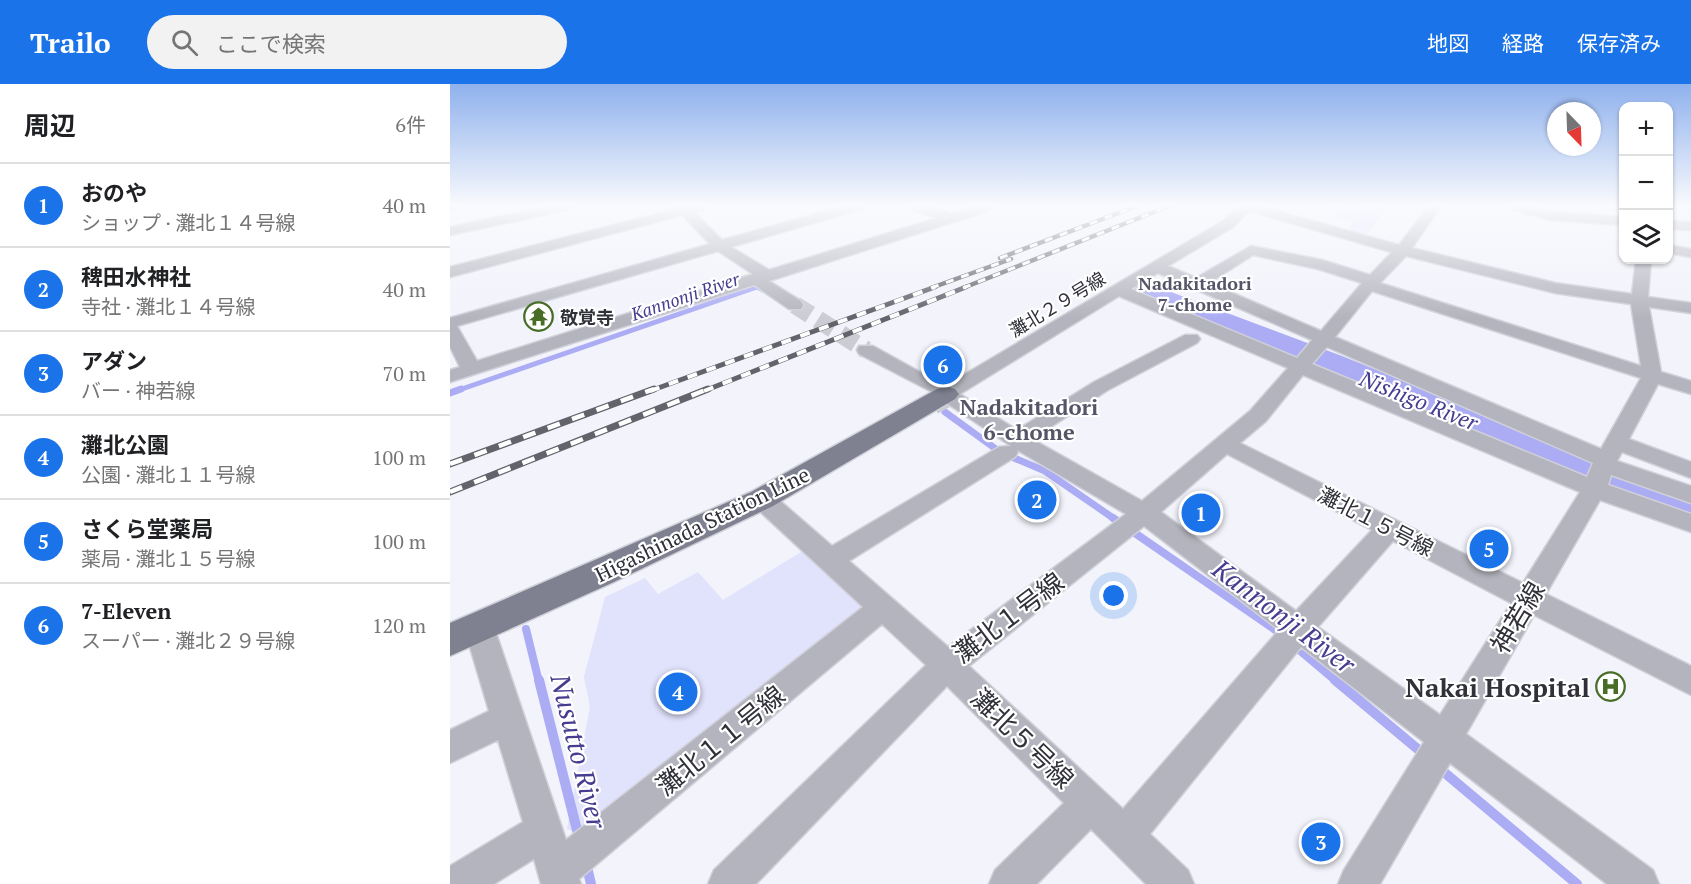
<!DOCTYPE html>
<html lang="ja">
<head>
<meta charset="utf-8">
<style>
  body { margin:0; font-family:"PT Serif","Noto Sans JP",serif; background:#f2f2f2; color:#202124 }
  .controls { position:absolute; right:18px; top:18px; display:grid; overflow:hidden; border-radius:12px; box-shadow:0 2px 4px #0004 }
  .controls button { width:54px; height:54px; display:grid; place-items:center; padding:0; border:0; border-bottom:2px solid #e0e0e0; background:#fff; color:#202124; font:30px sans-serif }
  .compass { position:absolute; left:1097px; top:18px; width:54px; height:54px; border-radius:50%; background:#fff; box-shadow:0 2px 4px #0004; rotate:157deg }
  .you { position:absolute; left:664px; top:512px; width:21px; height:21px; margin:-15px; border:4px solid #fff; border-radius:50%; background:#1a73e8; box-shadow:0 0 0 9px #1a73e833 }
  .badge { display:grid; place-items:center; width:39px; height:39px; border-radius:50%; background:#1a73e8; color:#fff; font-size:20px; font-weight:700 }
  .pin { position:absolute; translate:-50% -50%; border:3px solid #fff; box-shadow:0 2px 6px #0006 }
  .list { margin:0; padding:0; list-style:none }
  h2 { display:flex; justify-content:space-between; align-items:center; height:78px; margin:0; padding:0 24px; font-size:26px }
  h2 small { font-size:20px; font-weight:400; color:#757577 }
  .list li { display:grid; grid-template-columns:39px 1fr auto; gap:18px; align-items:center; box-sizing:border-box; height:84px; padding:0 24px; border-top:2px solid #e0e0e0 }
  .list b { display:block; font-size:22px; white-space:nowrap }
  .list p { margin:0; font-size:20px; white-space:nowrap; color:#757577 }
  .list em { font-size:20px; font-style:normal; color:#757577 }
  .icon { flex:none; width:33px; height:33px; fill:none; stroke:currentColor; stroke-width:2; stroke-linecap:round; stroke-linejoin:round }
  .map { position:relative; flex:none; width:1241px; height:800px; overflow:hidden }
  header { display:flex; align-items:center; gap:36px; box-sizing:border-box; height:84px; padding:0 30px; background:#1a73e8; color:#fff }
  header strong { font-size:28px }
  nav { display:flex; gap:33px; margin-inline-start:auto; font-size:21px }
  .search { width:420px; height:54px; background:#f2f2f2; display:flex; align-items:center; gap:15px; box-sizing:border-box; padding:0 21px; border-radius:33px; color:#757577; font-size:22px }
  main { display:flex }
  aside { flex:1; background:#fff }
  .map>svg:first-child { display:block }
  .green { fill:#e1e2fc }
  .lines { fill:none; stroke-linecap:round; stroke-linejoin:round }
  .stream-far4 { stroke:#abacf4; stroke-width:4 }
  .stream-far3 { stroke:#abacf4; stroke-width:5 }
  .stream-far2 { stroke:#abacf4; stroke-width:7 }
  .stream-far1 { stroke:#abacf4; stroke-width:8 }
  .stream { stroke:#abacf4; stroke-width:10 }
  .river { fill:#abacf4; fill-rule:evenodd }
  .minor-tunnel-far1 { stroke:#cbccd4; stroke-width:18; stroke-dasharray:18 9; stroke-linecap:butt }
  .minor-tunnel { stroke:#cbccd4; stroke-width:22; stroke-dasharray:22 11; stroke-linecap:butt }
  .minor-casing { stroke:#cfd0d8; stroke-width:3 }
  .major-casing { stroke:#cfd0d8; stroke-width:3 }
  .minor { fill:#b4b4be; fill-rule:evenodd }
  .major { fill:#7f8090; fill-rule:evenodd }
  .rail-far2-casing { stroke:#62636b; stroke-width:4.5 }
  .rail-far1-casing { stroke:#62636b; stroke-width:5 }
  .rail-casing { stroke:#62636b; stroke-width:7 }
  .rail-far2 { stroke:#fff; stroke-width:3; stroke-dasharray:8; stroke-linecap:butt }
  .rail-far1 { stroke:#fff; stroke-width:4; stroke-dasharray:10; stroke-linecap:butt }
  .rail { stroke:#fff; stroke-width:4.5; stroke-dasharray:13; stroke-linecap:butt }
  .labels { text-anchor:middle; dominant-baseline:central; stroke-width:4.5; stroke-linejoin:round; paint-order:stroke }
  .far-neighbourhood-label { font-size:18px; font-weight:bold; fill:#545567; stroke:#fff }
  .far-water-label { font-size:18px; font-style:italic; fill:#453d90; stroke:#fff }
  .far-street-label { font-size:18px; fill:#303139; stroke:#fff }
  .far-poi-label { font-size:18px; font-weight:bold; fill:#303139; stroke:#fff; text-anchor:start }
  .street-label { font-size:21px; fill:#303139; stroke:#fff }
  .water-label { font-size:22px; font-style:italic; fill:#453d90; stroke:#fff }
  .neighbourhood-label { font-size:22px; font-weight:bold; fill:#545567; stroke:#fff }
  .near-street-label { font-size:26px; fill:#303139; stroke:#fff }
  .near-poi-label { font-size:26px; font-weight:bold; fill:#303139; stroke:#fff; text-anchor:end }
  .near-water-label { font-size:27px; font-style:italic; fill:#453d90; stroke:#fff }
</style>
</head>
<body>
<header>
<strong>Trailo</strong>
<div class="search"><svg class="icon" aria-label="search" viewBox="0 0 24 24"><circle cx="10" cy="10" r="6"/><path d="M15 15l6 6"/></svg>ここで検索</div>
<nav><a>地図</a><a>経路</a><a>保存済み</a></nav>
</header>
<main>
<aside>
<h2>周辺<small>6件</small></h2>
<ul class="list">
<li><span class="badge">1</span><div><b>おのや</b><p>ショップ · 灘北１４号線</p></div><em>40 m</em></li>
<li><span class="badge">2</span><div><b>稗田水神社</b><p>寺社 · 灘北１４号線</p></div><em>40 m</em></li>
<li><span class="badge">3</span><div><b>アダン</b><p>バー · 神若線</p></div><em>70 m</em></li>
<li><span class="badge">4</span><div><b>灘北公園</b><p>公園 · 灘北１１号線</p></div><em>100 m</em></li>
<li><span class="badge">5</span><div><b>さくら堂薬局</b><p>薬局 · 灘北１５号線</p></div><em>100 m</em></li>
<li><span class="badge">6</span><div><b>7-Eleven</b><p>スーパー · 灘北２９号線</p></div><em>120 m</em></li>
</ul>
</aside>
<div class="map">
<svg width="1241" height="800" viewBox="0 0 1241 800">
  <rect width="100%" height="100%" fill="#f2f3fb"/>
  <path class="green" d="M880,122l29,2 2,-2h27l-24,32 -19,-5 8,-11 -24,-5 9,-6 -13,-3z
    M351,468l73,56 -286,228 -21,-7 23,-122 -6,-30 21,-80 40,-19 13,16 40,-22 25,28z"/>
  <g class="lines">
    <path class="stream-far4" d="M304,204h5"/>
    <path class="stream-far3" d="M6,307l301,-104 6,3"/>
    <path class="stream-far2" d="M0,309l11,-4
      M495,328l55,40 45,19 71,49"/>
    <path class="stream-far1" d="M663,434l171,118
      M76,545l13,53
      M842,560l45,38"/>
    <path class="stream" d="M89,596l40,158
      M885,596l91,76
      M989,684l138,116
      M136,779l5,21"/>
    <path class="river" d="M697,199l195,73 308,123 41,14v31l-71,-25 -302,-129 -181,-72 -4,-6 4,-6z"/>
    <path class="minor-tunnel-far1" d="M345,221l71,45
      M486,304l2,3"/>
    <path class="minor-tunnel" d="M487,305l12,22"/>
    <defs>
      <path id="minor" d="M0,122h11l-11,5z
        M101,122h23l-6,4 -118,25v-8z
        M224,122h34l-1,3 -13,3 28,28 122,-34h19l-1,3 -131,38 38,23 168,-52 -28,-9 -1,-3h18l25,8 26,-8h18l-1,3 -225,72 32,20 2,4 -2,4h-12l-35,-24 -304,97v-12l10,-3 -10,-20v-29l260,-74 -28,-29 -232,62v-10l226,-58zM268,167l35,23 -276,87 -20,-35z
        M789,122h20l140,39 30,-39h12l-29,42 143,35 77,11 4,-34h15l-3,37 43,6v10l-42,-6 12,65 30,9v13l-33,-10 -29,55 62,23v16l-69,-26 -5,9 74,25v17l-80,-28 -3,10 83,29v18l-91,-32 -54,94 145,72v29l-157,-80 -68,119 187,136 6,14h-52l-157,-121 -70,121h-42l6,-14 80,-128 -123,-95 -151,187 38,36 6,14h-48l-55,-55 -54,55h-48l6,-14 69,-67 -117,-117 -191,198h-48l6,-14 212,-205 -44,-41 -303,255 2,5h-40l-7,-25 -40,25h-44v-18l73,-44 -25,-82 -48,23v-33l39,-19 -25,-84 4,-9 11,-3 11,3 4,9 72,213 297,-233 -110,-102 -3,-6 3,-6 9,-2 9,2 61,53 167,-99 12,-1 -72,-48 -3,-4 -77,-40 -2,-4 2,-4h14l72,40 278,-165zM799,127l142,41h1l-22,23 -48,-15 -71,-14 -55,32 -28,-12 65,-39zM803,171l65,14 44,14 -41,48 -112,-48zM956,172l149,37 76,11 10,62 -261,-83zM708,189l154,67 -15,18 -166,-69zM922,207l269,87 -40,71 -266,-112zM669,212l169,72 -38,43 -108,90 -110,-62 76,-49 89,-47 3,-4 -3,-4h-12l-91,47 -77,48 -57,-36zM877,263l266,116 -6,14 -275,-113zM853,291l277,117 -57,91 -283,-140 26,-22zM567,366l109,64 -178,133 -99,-86 166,-104 3,-5zM777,370l145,76 -76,81 -135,-99zM694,442l135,104 -156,179 -154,-143zM943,457l118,62 -71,112 -122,-88z
        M1058,122h19l24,6 73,5v8l-73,-5 -42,-11z
        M1218,137l23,1v8l-23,-1z
        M1218,161l23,4v8l-23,-4z"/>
      <path id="major" d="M496,302l9,3 4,5 -4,5 -182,107 -159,76 -164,74v-33l301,-131 186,-103z"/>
    </defs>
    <use href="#minor" class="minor-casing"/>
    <use href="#major" class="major-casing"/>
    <use href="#minor" class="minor"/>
    <use href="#major" class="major"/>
    <defs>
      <path id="rail-far2" d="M550,174l137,-52
        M481,204l80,-29
        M513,204l206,-82"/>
      <path id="rail-far1" d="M200,307l285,-104
        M254,307l262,-104"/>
      <path id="rail" d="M0,380l204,-75
        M0,408l258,-103"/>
    </defs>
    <use href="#rail-far2" class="rail-far2-casing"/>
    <use href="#rail-far1" class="rail-far1-casing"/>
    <use href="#rail" class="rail-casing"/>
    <use href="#rail-far2" class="rail-far2"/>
    <use href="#rail-far1" class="rail-far1"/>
    <use href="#rail" class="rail"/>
  </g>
  <linearGradient id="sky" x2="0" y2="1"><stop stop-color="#8fb1ed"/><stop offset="0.52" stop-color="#f9fafd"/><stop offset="1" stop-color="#f9fafd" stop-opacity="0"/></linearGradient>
  <rect width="1241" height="234" fill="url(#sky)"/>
  <defs>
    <symbol id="temple-ring" viewBox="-11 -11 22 22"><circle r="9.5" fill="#fff" stroke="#476d27" stroke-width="1.5"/><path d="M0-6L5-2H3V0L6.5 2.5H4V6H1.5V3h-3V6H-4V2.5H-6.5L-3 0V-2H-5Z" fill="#476d27"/></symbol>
    <symbol id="hospital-ring" viewBox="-11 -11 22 22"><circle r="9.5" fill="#fff" stroke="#476d27" stroke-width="1.5"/><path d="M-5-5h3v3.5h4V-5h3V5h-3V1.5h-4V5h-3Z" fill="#476d27"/></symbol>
  </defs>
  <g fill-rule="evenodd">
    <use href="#temple-ring" x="72" y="216" width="33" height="33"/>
    <use href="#hospital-ring" x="1144" y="586" width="33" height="33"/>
  </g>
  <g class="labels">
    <g class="far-neighbourhood-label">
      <text x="745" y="199">Nadakitadori<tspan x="745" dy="21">7-chome</tspan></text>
    </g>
    <g class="far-water-label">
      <text transform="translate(235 212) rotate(-19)">Kannonji River</text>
    </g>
    <g class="far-street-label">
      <text transform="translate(607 220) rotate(-31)">灘北２９号線</text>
    </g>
    <g class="far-poi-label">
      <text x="110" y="233">敬覚寺</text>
    </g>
    <g class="street-label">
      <text transform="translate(926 437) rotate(27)">灘北１５号線</text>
      <text transform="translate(252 440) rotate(-26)">Higashinada Station Line</text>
    </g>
    <g class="water-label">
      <text transform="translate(969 316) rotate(22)">Nishigo River</text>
    </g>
    <g class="neighbourhood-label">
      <text x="579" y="322">Nadakitadori<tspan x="579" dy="25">6-chome</tspan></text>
    </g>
    <g class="near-street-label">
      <text transform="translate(558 533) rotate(-37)">灘北１号線</text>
      <text transform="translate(1067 533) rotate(-59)">神若線</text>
      <text transform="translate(573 654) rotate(44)">灘北５号線</text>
      <text transform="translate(270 656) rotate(-39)">灘北１１号線</text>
    </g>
    <g class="near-poi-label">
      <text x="1140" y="603">Nakai Hospital</text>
    </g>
    <g class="near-water-label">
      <text transform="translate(834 532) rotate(37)">Kannonji River</text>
      <text transform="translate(129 667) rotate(76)">Nusutto River</text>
    </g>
  </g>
</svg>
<div class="controls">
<button>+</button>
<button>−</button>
<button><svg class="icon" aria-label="layers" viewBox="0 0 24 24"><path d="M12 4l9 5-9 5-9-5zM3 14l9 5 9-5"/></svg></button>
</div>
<svg class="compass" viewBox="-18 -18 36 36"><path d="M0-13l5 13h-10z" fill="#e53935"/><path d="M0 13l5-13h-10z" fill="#757577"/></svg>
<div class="you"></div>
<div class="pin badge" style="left:751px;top:429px">1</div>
<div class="pin badge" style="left:587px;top:416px">2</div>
<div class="pin badge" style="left:871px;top:758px">3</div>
<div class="pin badge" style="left:228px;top:608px">4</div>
<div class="pin badge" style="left:1039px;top:465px">5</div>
<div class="pin badge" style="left:493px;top:281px">6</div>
</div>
</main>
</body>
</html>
